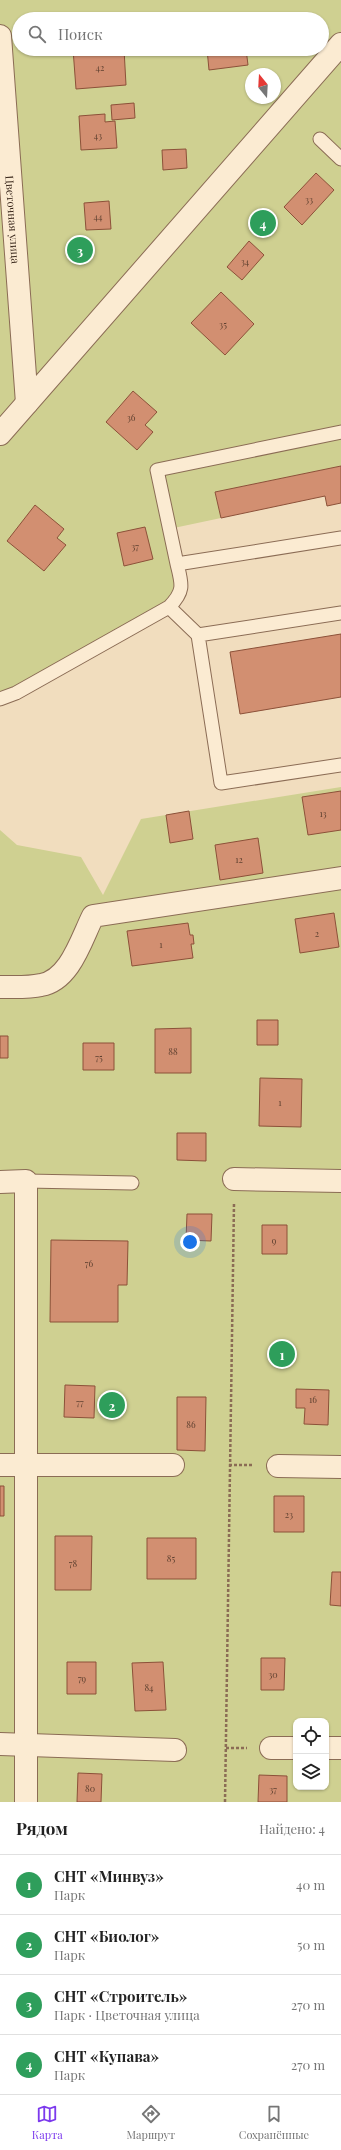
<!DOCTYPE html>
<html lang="ru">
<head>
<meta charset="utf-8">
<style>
  body { margin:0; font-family:"Playfair Display",serif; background:#f6f6f6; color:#222 }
  .controls { position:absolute; right:12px; bottom:12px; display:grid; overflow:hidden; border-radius:8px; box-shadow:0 1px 3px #0004 }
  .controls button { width:36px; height:36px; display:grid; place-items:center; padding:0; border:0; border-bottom:1px solid #e0e0e0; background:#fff; color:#222; font:20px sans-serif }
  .compass { position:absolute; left:245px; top:68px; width:36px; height:36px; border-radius:50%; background:#fff; box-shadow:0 1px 3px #0004; rotate:342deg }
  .you { position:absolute; left:190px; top:1242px; width:14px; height:14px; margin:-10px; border:3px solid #fff; border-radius:50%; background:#1a73e8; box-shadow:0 0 0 6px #1a73e833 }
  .badge { display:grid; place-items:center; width:26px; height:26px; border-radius:50%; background:#7c3aed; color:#fff; font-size:13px; font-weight:700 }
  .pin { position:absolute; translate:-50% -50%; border:2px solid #fff; box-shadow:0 1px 4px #0006 }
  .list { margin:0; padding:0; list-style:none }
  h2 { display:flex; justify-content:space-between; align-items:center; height:52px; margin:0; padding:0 16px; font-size:17px }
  h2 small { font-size:13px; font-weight:400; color:#767676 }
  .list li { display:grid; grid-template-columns:26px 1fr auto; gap:12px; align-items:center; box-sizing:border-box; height:60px; padding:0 16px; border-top:1px solid #e0e0e0 }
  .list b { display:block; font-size:15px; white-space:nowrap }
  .list p { margin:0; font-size:13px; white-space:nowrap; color:#767676 }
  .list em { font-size:13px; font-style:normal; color:#767676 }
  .icon { flex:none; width:22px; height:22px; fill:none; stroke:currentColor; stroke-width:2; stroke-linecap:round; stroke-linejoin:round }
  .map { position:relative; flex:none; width:341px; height:1802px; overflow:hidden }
  .search { position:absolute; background:#fff; box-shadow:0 1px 3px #0004; left:12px; right:12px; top:12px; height:44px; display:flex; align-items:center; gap:10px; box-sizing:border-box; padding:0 14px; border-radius:22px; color:#767676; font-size:15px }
  .sheet { height:292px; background:#fff }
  nav { display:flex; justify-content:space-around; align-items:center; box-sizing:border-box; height:56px; border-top:1px solid #e0e0e0; background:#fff; font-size:11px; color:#767676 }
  nav a { display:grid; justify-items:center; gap:2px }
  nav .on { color:#7c3aed }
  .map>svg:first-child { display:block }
  .green { fill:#cfd091; fill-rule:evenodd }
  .building { fill:#d28f71; stroke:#8c5139 }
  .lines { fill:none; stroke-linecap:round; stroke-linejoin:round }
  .lane-casing { stroke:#8b6c55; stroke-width:15 }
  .street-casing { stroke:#8b6c55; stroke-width:24 }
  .path { stroke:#8b6c55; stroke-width:2.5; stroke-dasharray:3 2; stroke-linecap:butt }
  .lane { stroke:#fbebd2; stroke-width:13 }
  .street { stroke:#fbebd2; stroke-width:22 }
  .labels { text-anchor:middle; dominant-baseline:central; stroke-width:3; stroke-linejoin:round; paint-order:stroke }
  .number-label { font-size:9px; fill:#5f4130 }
  .street-label { font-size:11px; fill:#39271b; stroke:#f8e8ce }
</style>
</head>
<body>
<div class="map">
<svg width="341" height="1802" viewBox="0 0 341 1802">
  <rect width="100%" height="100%" fill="#f1ddbe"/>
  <path class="green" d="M0,0h341v466l-126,26 6,26 -52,11 11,65 -180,105zM19,19h303v30h-303zM251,74h24v24h-24z
    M341,787v1015h-341v-972l17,15 64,12 22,38 38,-76zM296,1721h30v66h-30z"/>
  <path class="building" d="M73,49h51l2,36 -50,4z
    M207,49h39l2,16 -39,5z
    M134,103l1,15 -23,2 -1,-15z
    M105,114v8l10,-1 2,27 -36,2 -2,-34z
    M186,149l1,19 -24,2 -1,-20z
    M316,173l18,17 -32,35 -18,-18z
    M109,201l2,28 -25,1 -2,-27z
    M249,241l15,14 -22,25 -15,-13z
    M221,292l33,32 -29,31 -34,-32z
    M133,391l24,21 -12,13 8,7 -16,18 -31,-28z
    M341,466v37l-14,3 -2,-10 -104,22 -6,-26z
    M35,505l29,24 -7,9 9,7 -22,26 -37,-30z
    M145,527l8,32 -29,7 -7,-33z
    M341,634v63l-101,17 -10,-62z
    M341,791v39l-33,5 -6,-38z
    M189,811l4,28 -23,4 -4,-28z
    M258,838l5,35 -43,7 -5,-35z
    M334,913l5,34 -39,6 -5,-34z
    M188,923l2,12h3l1,9h-3l2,14 -61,8 -5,-35z
    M257,1020h21v25h-21z
    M191,1028v45h-36v-44z
    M0,1036h8v22h-8z
    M83,1043h31v27h-31z
    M260,1078l42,1 -1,48 -42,-1z
    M177,1133h29v28l-29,-1z
    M187,1214h25l-1,27 -25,-1z
    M262,1225h25v29h-25z
    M51,1240l77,1 -1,44h-9v37h-68z
    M65,1385l30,1 -1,32 -30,-1z
    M296,1389l33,1 -1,35 -24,-1 1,-16h-9z
    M177,1397h29l-1,54 -28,-1z
    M0,1486h4v30h-4z
    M274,1496h30v36h-30z
    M55,1536h37l-1,54h-36z
    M147,1538h49v41h-49z
    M332,1572h9v34l-11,-1z
    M261,1658h24l-1,32h-23z
    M67,1662h29v32h-29z
    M163,1662l3,48 -31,1 -3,-48z
    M78,1773l24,1 -1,28h-24z
    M259,1775l28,1v26h-29z"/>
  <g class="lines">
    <defs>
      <path id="lane" d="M320,139l21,20
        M177,564l-20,-94 184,-38
        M169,607l29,28 23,148 120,-18
        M198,635l143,-22
        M0,699l16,-6 153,-86c16,-16 13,-23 8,-43l164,-26
        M26,1181l106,2"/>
      <g id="street">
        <path id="s1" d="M0,36l27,367"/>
        <path d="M0,434l341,-390"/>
        <path d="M0,987c13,0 28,1 41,-2 29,-5 40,-45 52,-69l248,-38"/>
        <path d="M234,1179l107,2"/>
        <path d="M0,1182l26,-1v621"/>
        <path d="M0,1465h173"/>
        <path d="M278,1466l63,1"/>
        <path d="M0,1744l175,6"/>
        <path d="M271,1748h25"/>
        <path d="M326,1748h15"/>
      </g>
    </defs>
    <use href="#lane" class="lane-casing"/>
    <use href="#street" class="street-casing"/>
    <path class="path" d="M229,1465h25
      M226,1748h21
      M225,1802l9,-599"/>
    <use href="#lane" class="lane"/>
    <use href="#street" class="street"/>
  </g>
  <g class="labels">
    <g class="number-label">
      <text x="100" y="67">42</text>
      <text x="98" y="135">43</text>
      <text x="309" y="199">33</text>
      <text x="98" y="216">44</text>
      <text x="245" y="261">34</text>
      <text x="223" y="324">35</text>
      <text x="131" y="417">36</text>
      <text x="135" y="546">37</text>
      <text x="323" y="813">13</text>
      <text x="239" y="859">12</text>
      <text x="317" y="933">2</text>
      <text x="161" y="944">1</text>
      <text x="173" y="1051">88</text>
      <text x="99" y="1057">75</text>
      <text x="280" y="1102">1</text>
      <text x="274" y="1240">9</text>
      <text x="89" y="1263">76</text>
      <text x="313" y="1399">16</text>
      <text x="80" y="1402">77</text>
      <text x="191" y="1424">86</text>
      <text x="289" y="1514">23</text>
      <text x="171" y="1558">85</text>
      <text x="73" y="1563">78</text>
      <text x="273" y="1674">30</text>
      <text x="82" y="1678">79</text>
      <text x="149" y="1687">84</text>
      <text x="90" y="1788">80</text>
      <text x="273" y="1789">37</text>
    </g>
    <g class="street-label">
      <text stroke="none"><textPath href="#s1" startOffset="184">Цветочная улица</textPath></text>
    </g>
  </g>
</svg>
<div class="controls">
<button><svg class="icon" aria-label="locate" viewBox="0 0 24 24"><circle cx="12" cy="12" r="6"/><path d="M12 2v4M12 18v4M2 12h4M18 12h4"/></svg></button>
<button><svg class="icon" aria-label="layers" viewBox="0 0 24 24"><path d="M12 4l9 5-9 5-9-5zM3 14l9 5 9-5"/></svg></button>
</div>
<svg class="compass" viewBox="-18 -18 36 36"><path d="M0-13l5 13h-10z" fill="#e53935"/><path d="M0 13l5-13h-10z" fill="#767676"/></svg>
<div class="you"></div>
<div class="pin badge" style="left:282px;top:1354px;background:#2e9e5b">1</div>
<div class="pin badge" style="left:112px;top:1405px;background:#2e9e5b">2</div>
<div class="pin badge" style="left:80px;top:250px;background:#2e9e5b">3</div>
<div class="pin badge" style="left:263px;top:223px;background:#2e9e5b">4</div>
<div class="search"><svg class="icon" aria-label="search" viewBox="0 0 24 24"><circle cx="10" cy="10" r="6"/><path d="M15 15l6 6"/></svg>Поиск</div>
</div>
<section class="sheet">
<h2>Рядом<small>Найдено: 4</small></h2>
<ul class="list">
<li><span class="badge" style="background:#2e9e5b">1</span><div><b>СНТ «Минвуз»</b><p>Парк</p></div><em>40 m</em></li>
<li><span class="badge" style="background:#2e9e5b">2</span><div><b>СНТ «Биолог»</b><p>Парк</p></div><em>50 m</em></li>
<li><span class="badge" style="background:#2e9e5b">3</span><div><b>СНТ «Строитель»</b><p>Парк · Цветочная улица</p></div><em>270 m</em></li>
<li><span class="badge" style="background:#2e9e5b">4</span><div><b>СНТ «Купава»</b><p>Парк</p></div><em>270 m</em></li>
</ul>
</section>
<nav>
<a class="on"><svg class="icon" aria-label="map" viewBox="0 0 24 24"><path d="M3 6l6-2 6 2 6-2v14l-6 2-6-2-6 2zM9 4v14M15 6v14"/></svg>Карта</a>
<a><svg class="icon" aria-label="directions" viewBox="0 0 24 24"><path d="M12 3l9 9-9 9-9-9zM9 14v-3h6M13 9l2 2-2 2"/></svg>Маршрут</a>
<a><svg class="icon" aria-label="saved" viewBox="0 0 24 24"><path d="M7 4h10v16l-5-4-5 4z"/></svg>Сохранённые</a>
</nav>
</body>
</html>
